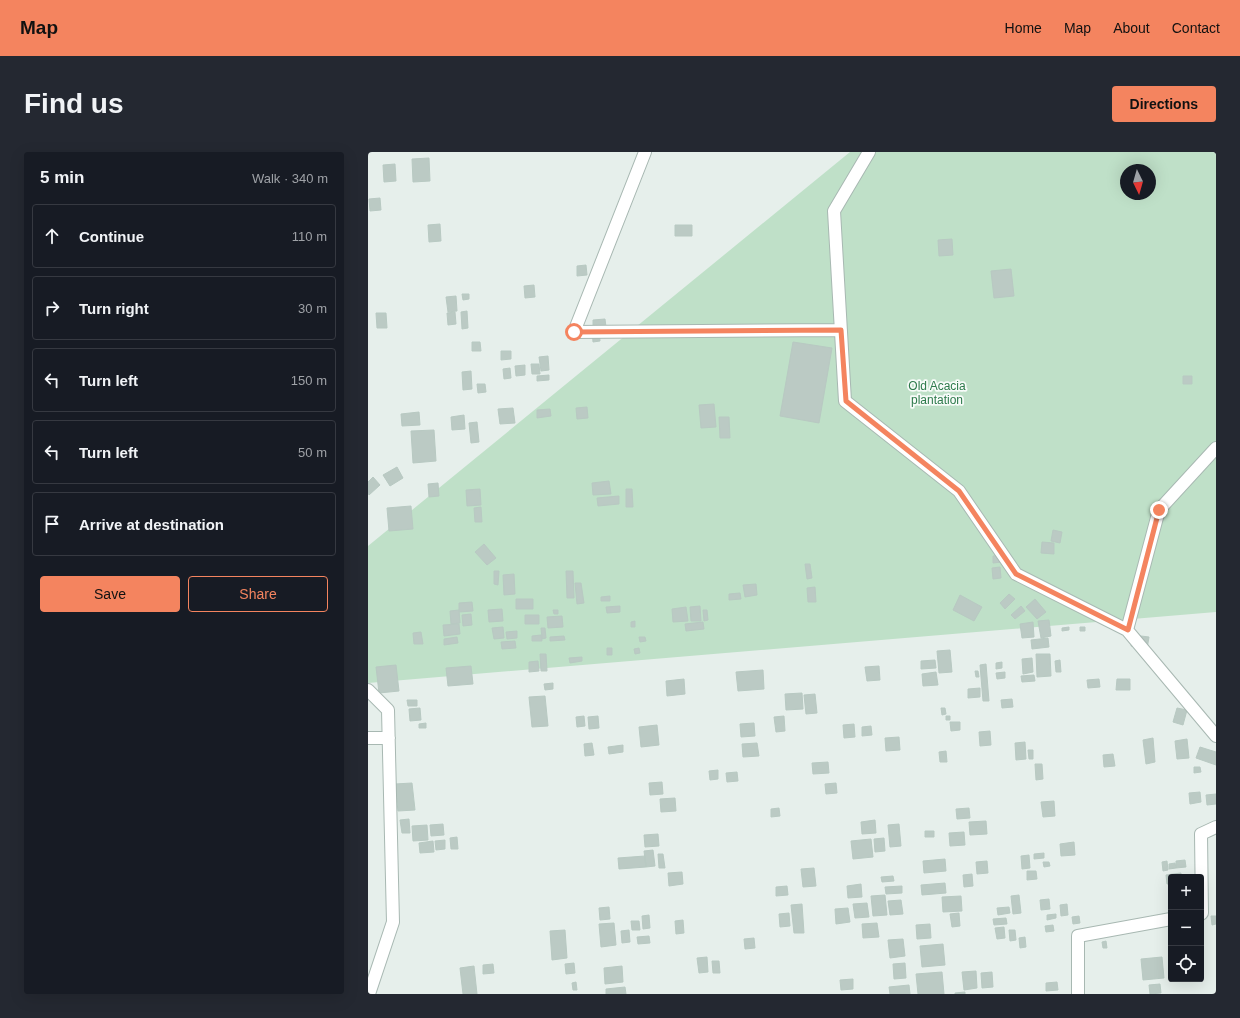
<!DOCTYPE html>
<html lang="en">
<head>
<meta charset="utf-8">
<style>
  body { margin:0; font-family:Helvetica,sans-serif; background:#242831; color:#f1f3f6 }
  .controls { position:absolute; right:12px; bottom:12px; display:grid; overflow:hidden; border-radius:4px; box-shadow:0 4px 16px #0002 }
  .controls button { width:36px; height:36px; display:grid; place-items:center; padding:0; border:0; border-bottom:1px solid #363941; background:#171b24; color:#f1f3f6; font:20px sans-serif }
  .compass { position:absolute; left:752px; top:12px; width:36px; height:36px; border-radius:50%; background:#171b24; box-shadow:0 4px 16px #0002; rotate:175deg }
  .stop { position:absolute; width:12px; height:12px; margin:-9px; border:3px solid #f4845f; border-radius:50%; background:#fff }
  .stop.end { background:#f4845f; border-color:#fff; box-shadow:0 1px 4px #0008 }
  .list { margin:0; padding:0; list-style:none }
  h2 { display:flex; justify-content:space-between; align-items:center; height:52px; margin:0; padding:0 16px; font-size:17px }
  h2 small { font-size:13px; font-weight:400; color:#9ea1a6 }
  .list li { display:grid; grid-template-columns:26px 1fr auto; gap:12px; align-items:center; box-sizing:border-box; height:64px; margin:0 8px 8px; padding:0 8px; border:1px solid #363941; border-radius:4px }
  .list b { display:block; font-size:15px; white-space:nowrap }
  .list em { font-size:13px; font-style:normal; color:#9ea1a6 }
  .actions { display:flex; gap:8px; padding:12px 16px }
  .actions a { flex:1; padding:9px 0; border:1px solid #f4845f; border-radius:4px; text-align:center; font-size:14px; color:#f4845f }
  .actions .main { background:#f4845f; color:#111 }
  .icon { flex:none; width:22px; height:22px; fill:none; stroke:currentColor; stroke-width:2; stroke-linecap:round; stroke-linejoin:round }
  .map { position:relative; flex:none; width:848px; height:842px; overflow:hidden; border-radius:4px }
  header { display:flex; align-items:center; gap:24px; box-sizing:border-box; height:56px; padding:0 20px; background:#f4845f; color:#111 }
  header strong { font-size:19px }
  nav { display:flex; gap:22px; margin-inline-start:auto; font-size:14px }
  .intro { display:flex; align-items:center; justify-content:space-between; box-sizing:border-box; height:96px; padding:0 24px }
  h1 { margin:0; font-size:28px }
  .button { padding:10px 18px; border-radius:4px; background:#f4845f; color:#111; font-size:14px; font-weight:700 }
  main { display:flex; gap:24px; padding:0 24px }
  aside { flex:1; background:#171b24; border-radius:4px; box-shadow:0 4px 16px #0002 }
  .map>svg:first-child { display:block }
  .green { fill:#bfe0c8; fill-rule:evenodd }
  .building { fill:#bbcac4; stroke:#b8c9c2 }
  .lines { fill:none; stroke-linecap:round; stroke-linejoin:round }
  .minor-casing { stroke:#a8b8b2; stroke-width:14 }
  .minor { stroke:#fff; stroke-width:12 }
  .route { stroke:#f4845f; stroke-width:5 }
  .labels { text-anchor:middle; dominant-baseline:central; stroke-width:3.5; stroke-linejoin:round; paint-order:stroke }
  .park-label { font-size:12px; fill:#2d7a4b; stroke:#f7fbf9 }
</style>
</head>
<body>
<header>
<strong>Map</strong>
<nav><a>Home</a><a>Map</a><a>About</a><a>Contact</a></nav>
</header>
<div class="intro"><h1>Find us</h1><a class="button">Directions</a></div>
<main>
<aside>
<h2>5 min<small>Walk · 340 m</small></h2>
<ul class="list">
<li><svg class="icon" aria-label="ahead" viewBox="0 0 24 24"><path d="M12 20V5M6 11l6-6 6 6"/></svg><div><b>Continue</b></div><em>110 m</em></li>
<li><svg class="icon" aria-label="right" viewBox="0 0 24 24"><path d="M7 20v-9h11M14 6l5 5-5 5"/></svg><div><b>Turn right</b></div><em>30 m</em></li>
<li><svg class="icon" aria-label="left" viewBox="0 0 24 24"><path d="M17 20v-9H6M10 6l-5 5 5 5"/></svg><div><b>Turn left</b></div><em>150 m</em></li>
<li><svg class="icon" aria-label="left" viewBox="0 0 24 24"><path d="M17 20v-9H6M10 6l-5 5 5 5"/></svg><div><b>Turn left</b></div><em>50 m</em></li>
<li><svg class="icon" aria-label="arrive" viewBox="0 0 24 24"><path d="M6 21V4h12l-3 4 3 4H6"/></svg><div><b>Arrive at destination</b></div></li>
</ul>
<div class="actions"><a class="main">Save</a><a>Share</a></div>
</aside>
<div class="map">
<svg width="848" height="842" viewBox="0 0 848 842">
  <rect width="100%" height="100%" fill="#e6efeb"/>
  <path class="green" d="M482,0h366v460l-848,71v-137zM758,18h24v24h-24z"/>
  <path class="building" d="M61,6l1,23 -17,1 -1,-23z
    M27,12l1,17 -12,1 -1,-17z
    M12,46l1,12 -11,1 -1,-12z
    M72,72l1,17 -12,1 -1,-17z
    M307,73h17v11h-17z
    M584,87l1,16 -14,1 -1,-16z
    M218,113l1,10 -10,1v-10z
    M643,117l3,27 -20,2 -3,-27z
    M166,133l1,12 -10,1 -1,-12z
    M94,142h7v5l-6,1z
    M88,144l1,15 -9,1 -2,-15z
    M99,159l1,17 -6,1 -1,-17z
    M87,160l1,12 -8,1 -1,-12z
    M8,161h10l1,15h-10z
    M237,167l1,8 -13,1v-8z
    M224,178h7l1,11 -7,1z
    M104,190h8l1,9h-9z
    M425,190l39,6 -13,75 -39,-7z
    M133,199h10v8l-10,1z
    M180,204l1,14 -8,1 -2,-14z
    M163,212h8l1,10h-8z
    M157,213v10l-9,1 -1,-10z
    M142,216l1,10 -7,1 -1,-10z
    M103,219l1,18 -9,1 -1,-18z
    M181,223v5l-12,1v-5z
    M815,224h9v8h-9z
    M109,232h8l1,8 -8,1z
    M346,252l2,23 -15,1 -2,-23z
    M219,255l1,11 -11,1 -1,-11z
    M145,256l2,15 -15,1 -2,-15z
    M182,257l1,7 -14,2v-8z
    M51,260l1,13 -18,1 -1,-12z
    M96,263l1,14 -13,1 -1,-13z
    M351,265h10l1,21h-10z
    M109,270l2,20 -8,1 -2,-20z
    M66,278l2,31 -23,2 -2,-32z
    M29,315l6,11 -13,8 -7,-11z
    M5,325l7,8 -11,10 -1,-2v-11z
    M241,329l2,13 -18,1 -1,-12z
    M70,331l1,13 -10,1 -1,-13z
    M112,337l1,16 -14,1 -1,-16z
    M258,337h6l1,18h-7z
    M251,344v8l-21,2 -1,-8z
    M43,354l2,23 -24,2 -2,-23z
    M113,355l1,15h-7l-1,-14z
    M685,378l9,2 -2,11 -9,-2z
    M674,390l12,1v11l-13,-1z
    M116,392l12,14 -9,7 -12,-13z
    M634,403v7l-9,1v-7z
    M437,412h5l2,14 -5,1z
    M632,415l1,11 -8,1 -1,-11z
    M126,419h5l-1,14 -4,-1z
    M198,419h7l1,27h-7z
    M146,422l1,20 -11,1 -1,-20z
    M207,431h6l3,20 -7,1z
    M388,432l1,11 -12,2 -2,-12z
    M447,435l1,15h-8l-1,-14z
    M372,441l1,6 -12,1v-6z
    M641,442l6,5 -10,10 -5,-6z
    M592,443l22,12 -8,14 -21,-11z
    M242,444v5h-9v-4z
    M148,447h17v10h-17z
    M667,447l11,13 -9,7 -11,-12z
    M104,450l1,9 -14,1v-9z
    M252,454v6l-13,1 -1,-6z
    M332,454l1,15h-10l-1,-14z
    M653,454l4,5 -10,8 -4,-4z
    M318,455l2,14 -15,1 -1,-13z
    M134,457l1,12 -14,1 -1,-12z
    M91,458l1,13 -9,1 -1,-13z
    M185,458h5v4h-4z
    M335,458h4l1,10 -4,1z
    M103,462l1,11 -9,1 -1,-11z
    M157,463h14v9h-14z
    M194,464l1,11 -15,1 -1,-11z
    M681,468l2,16 -10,2 -3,-17z
    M267,469v6h-4v-5z
    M335,470l1,7 -18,2 -1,-7z
    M665,470l1,15 -12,1 -2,-14z
    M91,472l1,10 -16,2 -1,-11z
    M135,475l1,11 -10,1 -2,-11z
    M701,475v3l-7,1v-3z
    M712,475h5v4h-5z
    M173,476h4l1,10 -4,1z
    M149,479v7l-10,1 -1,-7z
    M53,480l2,12h-9l-1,-11z
    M173,483l1,6h-10v-5z
    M765,483l16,2 -2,12 -16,-3z
    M196,484l1,4 -15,1v-4z
    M89,485l1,6 -14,2v-6z
    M271,485h6l1,4 -6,1z
    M680,486l1,9 -17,2 -1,-9z
    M147,489l1,7 -14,1 -1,-7z
    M239,496h5v7h-5z
    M271,496l1,5 -5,1 -1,-5z
    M582,498l2,22 -13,1 -2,-22z
    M172,502h6l1,17h-6z
    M668,502h14l1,22 -14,1z
    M214,505v4l-12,2 -1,-5z
    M664,506l1,14 -10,2 -1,-15z
    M567,508l1,8 -15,1v-8z
    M692,508l1,12h-5l-1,-11z
    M170,509l1,10 -10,1v-10z
    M634,510v6l-6,1v-6z
    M618,512l3,37h-6l-3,-36z
    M28,513l3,26 -20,2 -3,-26z
    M103,514l2,18 -25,2 -2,-18z
    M511,514l1,14 -13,1 -2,-14z
    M395,518l1,19 -26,2 -2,-19z
    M607,519h3l1,6h-3z
    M568,520l2,13 -15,1 -1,-12z
    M637,520v6l-8,1 -1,-6z
    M666,523l1,6 -13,1 -1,-6z
    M316,527l1,15 -18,2 -1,-15z
    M731,527l1,8 -12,1 -1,-8z
    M749,527h13v11h-14z
    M185,531v6l-8,1 -1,-6z
    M612,536v9l-12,1v-9z
    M434,541l1,16 -17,1 -1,-16z
    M447,542l2,19 -11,1 -2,-19z
    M177,544l3,30 -16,1 -3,-30z
    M644,547l1,8 -11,1 -1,-8z
    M39,548h10v6h-9z
    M52,556l1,12 -11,1 -1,-12z
    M573,556h4l1,6 -4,1z
    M809,556l10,2 -4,15 -10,-3z
    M216,564l1,10 -8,1 -1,-10z
    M230,564l1,12 -10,1 -1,-12z
    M416,564l1,15 -9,1 -2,-15z
    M578,564h4v4h-4z
    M582,570h10v8l-9,1z
    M58,571v5h-7v-4z
    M386,571l1,13 -14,1 -1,-13z
    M486,572l1,13 -11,1 -1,-13z
    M289,573l2,20 -18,2 -2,-20z
    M503,574l1,9 -10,1v-9z
    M622,579l1,14 -11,1 -1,-14z
    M531,585l1,13 -14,1 -1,-13z
    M785,586l2,24 -9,2 -3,-24z
    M819,587l2,19 -12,1 -2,-18z
    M657,590l1,17 -10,1 -1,-17z
    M224,591l2,12 -9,1 -1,-12z
    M389,591l2,13 -16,1 -1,-13z
    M255,593v7l-14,2 -1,-7z
    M832,595l16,5v13l-20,-7z
    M660,598h5v9h-4z
    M578,599l1,11h-7l-1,-10z
    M745,602l2,12 -11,1 -1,-12z
    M460,610l1,11 -16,1 -1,-11z
    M667,612h7l1,15 -7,1z
    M826,615h6l1,5 -7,1z
    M350,618v9l-8,1 -1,-9z
    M369,620l1,9 -11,1 -1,-9z
    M294,630l1,12 -13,1 -1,-12z
    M44,631l3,27 -17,1 -3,-27z
    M468,631l1,10 -11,1 -1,-10z
    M832,640l1,10 -11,2 -1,-11z
    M848,642v10l-9,1 -1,-10z
    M307,646l1,13 -15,1 -1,-13z
    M686,649l1,15 -12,1 -2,-15z
    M411,656l1,8 -9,1v-8z
    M601,656l1,10 -13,1 -1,-10z
    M41,667l1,14h-8l-2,-13z
    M507,668l1,13 -14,1 -1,-12z
    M618,669l1,13 -17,1 -1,-13z
    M75,672l1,11 -13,1 -1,-11z
    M531,672l2,22 -11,1 -2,-22z
    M59,673l1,15 -15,1 -1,-15z
    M557,679h9v6h-9z
    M596,680l1,13 -15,1 -1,-13z
    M290,682l1,12 -14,1 -1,-12z
    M89,685l1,12h-7l-1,-11z
    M516,686l1,13 -10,1 -1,-13z
    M503,687l2,18 -20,2 -2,-18z
    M77,688v9l-9,1 -1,-9z
    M65,689l1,11 -14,1 -1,-10z
    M706,690l1,13 -14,1 -1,-12z
    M285,698l2,16 -9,1 -2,-16z
    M676,701v5l-10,1v-5z
    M290,702h5l2,14h-6z
    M661,703l1,13 -8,1 -1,-13z
    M277,704l1,11 -27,2 -1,-11z
    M577,707l1,12 -22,2 -1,-12z
    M817,708l1,7 -10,1v-7z
    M619,709l1,12 -11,1 -1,-12z
    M799,709l1,9 -5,1 -1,-9z
    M675,710h6l1,4 -6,1z
    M807,711l1,5 -7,1v-5z
    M446,716l2,18 -13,1 -2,-18z
    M659,719h9l1,8 -10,1z
    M314,720l1,12 -14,2 -1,-13z
    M813,721v4h-10v7h-4l-1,-9z
    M604,722l1,12 -9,1 -1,-12z
    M525,724l1,5 -12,1 -1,-5z
    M577,731l1,10 -24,2 -1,-10z
    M493,732l1,13 -14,1 -1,-12z
    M419,734l1,9 -12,1v-9z
    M534,734v7l-16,1 -1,-7z
    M517,743l2,20 -14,1 -2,-20z
    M651,743l2,18 -8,1 -2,-18z
    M593,744l1,15 -19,1 -1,-15z
    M681,747l1,10 -9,1 -1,-10z
    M533,748l2,14 -13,1 -2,-14z
    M499,751l2,14 -14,1 -2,-14z
    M434,752l2,29h-10l-3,-28z
    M699,752l1,11 -7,1 -1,-11z
    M241,755l1,12 -10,1 -1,-12z
    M641,755l1,6 -12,2 -1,-7z
    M480,756l2,14 -14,2 -1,-15z
    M421,761l1,13 -10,1 -1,-13z
    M591,761l1,13 -8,1 -2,-13z
    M688,762v4l-9,2v-5z
    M281,763l1,13 -7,1 -1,-13z
    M711,764l1,7 -7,1 -1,-7z
    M843,764h5v8l-4,1z
    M638,766l1,6 -13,1 -1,-6z
    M315,768l1,13 -8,1 -1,-13z
    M263,769h8l1,9h-8z
    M246,771l2,22 -15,2 -2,-23z
    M509,771l2,14 -16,1 -1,-14z
    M562,772l1,14 -14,1 -1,-14z
    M685,773l1,6 -8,1 -1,-6z
    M636,775l1,11 -8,1 -2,-11z
    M197,778l2,28 -15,2 -2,-29z
    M261,778l1,12 -8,1 -1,-12z
    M641,778h6l1,10 -6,1z
    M281,784l1,7 -12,1 -1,-7z
    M657,785l1,10 -6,1 -1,-10z
    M386,786l1,10 -10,1 -1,-10z
    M535,787l2,17 -15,2 -2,-18z
    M738,789l1,7h-4l-1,-6z
    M575,792l2,21 -23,2 -2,-21z
    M339,805l1,15 -9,1 -2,-15z
    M794,805l2,21 -21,2 -2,-21z
    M344,809h7l1,12h-7z
    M206,811l1,10 -9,1 -1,-10z
    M537,811l1,15 -12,1 -1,-15z
    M125,812l1,9 -11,1v-9z
    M106,814l3,28h-14l-3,-26z
    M254,814l1,16 -18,2 -1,-16z
    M608,819l1,17 -13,2 -2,-18z
    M574,820l2,22h-26l-2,-20z
    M624,820l1,15 -11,1 -1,-15z
    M485,827v10l-12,1 -1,-10z
    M208,830l1,8h-4l-1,-7z
    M689,830l1,8 -12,1v-8z
    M792,832l1,9 -11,1 -1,-9z
    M541,833l1,9h-20l-1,-7z
    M257,835l1,7h-20v-5z
    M597,840v2h-10v-1z"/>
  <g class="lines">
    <defs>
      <path id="minor" d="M277,0l-71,180 267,-2
        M501,0l-35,59 11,190 114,90 57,83 111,56 89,106
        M759,478l32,-120 57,-62
        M0,538l20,20 5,212 -24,72
        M0,586h21
        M833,762l1,-1 -1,-79 15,-7
        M710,842v-58l93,-17"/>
    </defs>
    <use href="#minor" class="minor-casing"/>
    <use href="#minor" class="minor"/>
  </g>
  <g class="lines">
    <path class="route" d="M206,180l267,-2 5,71 113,90 57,83 112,56 31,-120"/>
  </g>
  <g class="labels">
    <g class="park-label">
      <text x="569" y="234">Old Acacia<tspan x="569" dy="14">plantation</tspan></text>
    </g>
  </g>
</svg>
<div class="controls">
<button>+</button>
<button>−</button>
<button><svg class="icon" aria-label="locate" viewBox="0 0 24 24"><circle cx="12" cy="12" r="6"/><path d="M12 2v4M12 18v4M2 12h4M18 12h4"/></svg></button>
</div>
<svg class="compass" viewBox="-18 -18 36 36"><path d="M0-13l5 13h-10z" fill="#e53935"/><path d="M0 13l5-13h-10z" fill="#9ea1a6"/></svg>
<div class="stop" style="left:206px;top:180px"></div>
<div class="stop end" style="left:791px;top:358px"></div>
</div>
</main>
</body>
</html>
